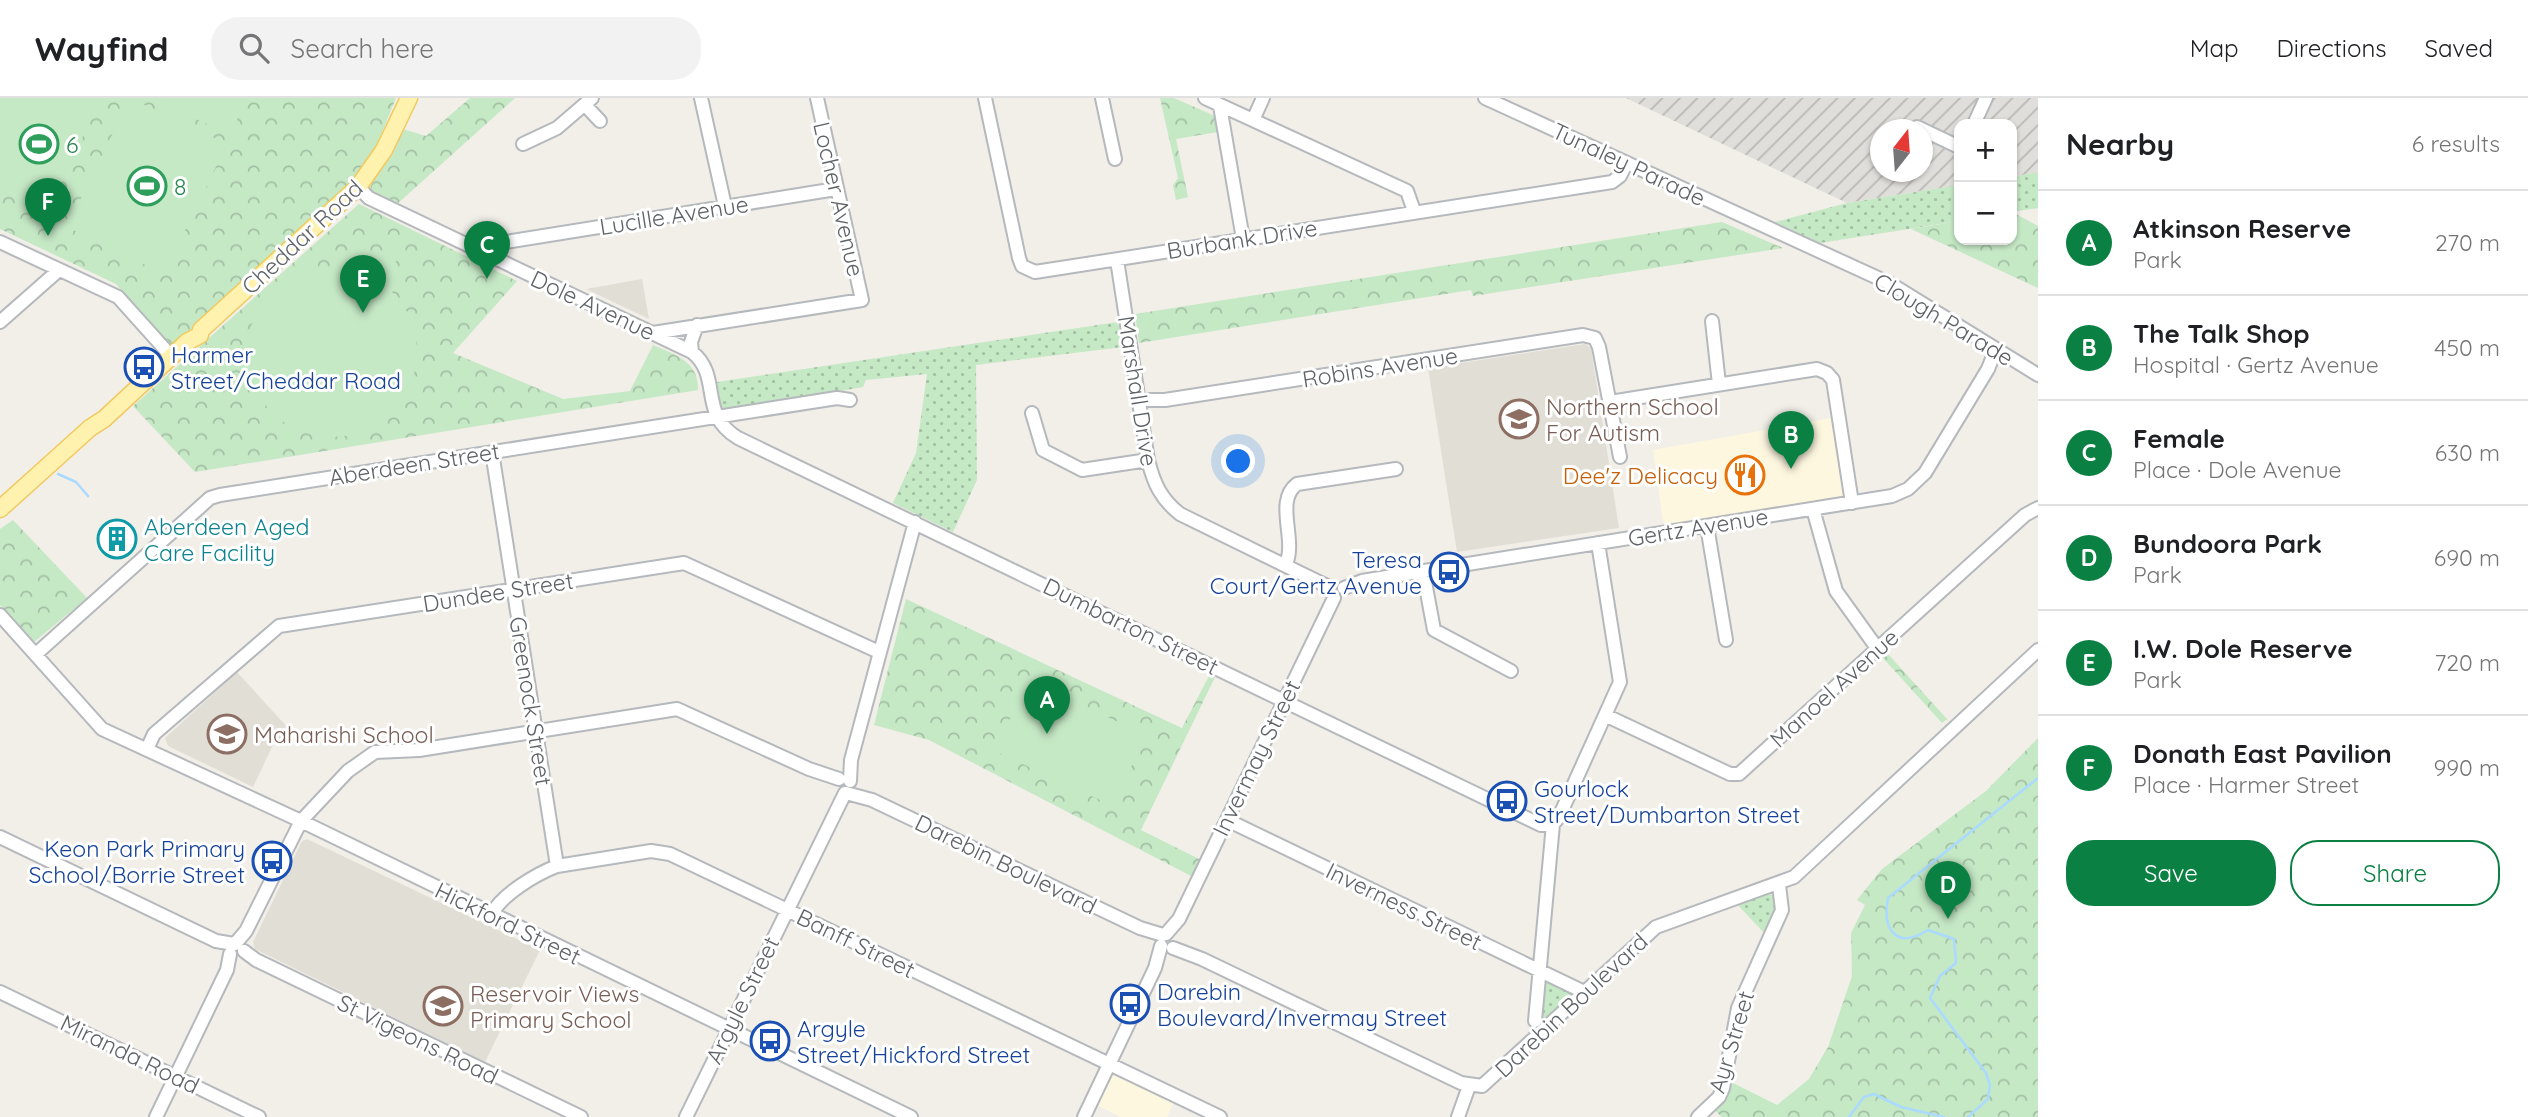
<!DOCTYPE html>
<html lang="en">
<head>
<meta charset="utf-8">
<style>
  body { margin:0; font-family:Quicksand,sans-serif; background:#f2f2f2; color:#202124 }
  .controls { position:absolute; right:21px; top:21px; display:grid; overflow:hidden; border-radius:14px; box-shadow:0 2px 5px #0004 }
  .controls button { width:63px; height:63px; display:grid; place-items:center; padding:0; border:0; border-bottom:2px solid #e0e0e0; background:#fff; color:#202124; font:35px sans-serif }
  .compass { position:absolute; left:1870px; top:21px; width:63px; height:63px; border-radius:50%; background:#fff; box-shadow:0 2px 5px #0004; rotate:17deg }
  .you { position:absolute; left:1239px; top:364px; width:24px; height:24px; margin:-18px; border:5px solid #fff; border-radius:50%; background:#1a73e8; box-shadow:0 0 0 10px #1a73e833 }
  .badge { display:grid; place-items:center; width:46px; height:46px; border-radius:50%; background:#0b8043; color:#fff; font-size:23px; font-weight:700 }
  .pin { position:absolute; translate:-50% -58px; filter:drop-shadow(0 2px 4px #0008) }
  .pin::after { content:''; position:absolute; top:37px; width:24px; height:21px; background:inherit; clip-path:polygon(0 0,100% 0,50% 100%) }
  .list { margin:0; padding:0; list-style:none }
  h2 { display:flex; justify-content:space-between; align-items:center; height:91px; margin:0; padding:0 28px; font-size:30px }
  h2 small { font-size:23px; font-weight:400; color:#757577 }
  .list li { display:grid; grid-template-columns:46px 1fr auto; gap:21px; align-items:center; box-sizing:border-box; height:105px; padding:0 28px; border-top:2px solid #e0e0e0 }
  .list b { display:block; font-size:26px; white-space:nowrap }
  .list p { margin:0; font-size:23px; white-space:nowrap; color:#757577 }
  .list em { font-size:23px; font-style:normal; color:#757577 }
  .actions { display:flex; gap:14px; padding:21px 28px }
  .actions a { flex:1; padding:16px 0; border:2px solid #0b8043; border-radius:28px; text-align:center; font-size:24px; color:#0b8043 }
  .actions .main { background:#0b8043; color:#fff }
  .icon { flex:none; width:38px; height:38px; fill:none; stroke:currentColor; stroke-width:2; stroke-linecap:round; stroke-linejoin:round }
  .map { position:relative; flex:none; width:2038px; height:1019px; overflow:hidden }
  header { display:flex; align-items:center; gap:42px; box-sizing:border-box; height:98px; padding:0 35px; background:#fff; border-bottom:2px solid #e0e0e0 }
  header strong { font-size:33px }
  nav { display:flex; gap:38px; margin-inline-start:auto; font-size:24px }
  .search { width:490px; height:63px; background:#f2f2f2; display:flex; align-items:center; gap:18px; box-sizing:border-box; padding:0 24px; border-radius:28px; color:#757577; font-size:26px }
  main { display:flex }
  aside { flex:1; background:#fff }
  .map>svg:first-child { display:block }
  .commercial { fill:#fef7e0 }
  .industrial { fill:url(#industrial-furrows); fill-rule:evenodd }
  .education { fill:#e1ded6 }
  .grass { fill:url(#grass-dots) }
  .park { fill:url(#park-crowns) }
  .garden { fill:#c5e8c5 }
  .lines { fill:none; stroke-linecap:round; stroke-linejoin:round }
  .stream { stroke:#aadaff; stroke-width:2.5 }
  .minor-casing { stroke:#b5b8bc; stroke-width:16 }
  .major-casing { stroke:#f2c960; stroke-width:19 }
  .minor { stroke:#fff; stroke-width:12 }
  .major { stroke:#fff2af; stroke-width:16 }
  .labels { text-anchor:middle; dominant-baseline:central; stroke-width:6; stroke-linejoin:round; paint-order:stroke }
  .leisure-label { font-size:23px; fill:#27864d; stroke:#fff; text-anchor:start }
  .street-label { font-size:23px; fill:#5f6368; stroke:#fff }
  .transit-label { font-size:23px; fill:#164399; stroke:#fff; text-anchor:start }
  .education-label { font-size:23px; fill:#785e54; stroke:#fff; text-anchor:start }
  .food-label { font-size:23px; fill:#c56008; stroke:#fff; text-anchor:end }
  .culture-label { font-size:23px; fill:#0d838f; stroke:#fff; text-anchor:start }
</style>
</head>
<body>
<header>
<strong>Wayfind</strong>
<div class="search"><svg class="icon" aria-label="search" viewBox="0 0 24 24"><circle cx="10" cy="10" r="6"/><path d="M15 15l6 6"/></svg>Search here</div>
<nav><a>Map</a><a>Directions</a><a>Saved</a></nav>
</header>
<main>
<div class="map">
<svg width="2038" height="1019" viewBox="0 0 2038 1019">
  <defs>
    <pattern id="industrial-furrows" width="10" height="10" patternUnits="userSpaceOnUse" patternTransform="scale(1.75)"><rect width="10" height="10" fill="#e0deda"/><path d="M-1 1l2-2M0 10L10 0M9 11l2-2" fill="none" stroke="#b9b8b5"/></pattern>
    <pattern id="grass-dots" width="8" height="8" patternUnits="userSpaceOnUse" patternTransform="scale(1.75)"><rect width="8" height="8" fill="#c5e8c5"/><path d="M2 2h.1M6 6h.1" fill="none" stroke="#a3c0a4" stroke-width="1.8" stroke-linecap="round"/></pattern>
    <pattern id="park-crowns" width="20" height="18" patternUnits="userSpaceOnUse" patternTransform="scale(1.75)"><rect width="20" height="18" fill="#c5e8c5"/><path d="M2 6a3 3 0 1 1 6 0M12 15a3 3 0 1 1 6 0" fill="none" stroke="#a3c0a4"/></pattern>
  </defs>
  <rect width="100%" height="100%" fill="#f1efe8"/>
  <path class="commercial" d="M1831,320l14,80 -181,30 -11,-78z
    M1111,971l64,31 -8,17h-46l-26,-13z"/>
  <path class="industrial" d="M1626,0h412v74l-26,5v-53h-53v61l-112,18zM1881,32h42v42h-42z"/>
  <path class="education" d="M642,181l7,40 -63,-30z
    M1585,246l6,4 28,180 -162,24 -29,-184z
    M237,574l52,57 -16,16 -20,42 -85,-41 -3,-8z
    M307,741l233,111 -55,112 -230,-113 -2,-7 49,-101z"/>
  <path class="grass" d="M2038,74v36l-26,4v-35z
    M1959,87v36l-139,22 -45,-21 72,-19z
    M1118,224l5,25 -147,18 1,115 -24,52 -60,-29 23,-50 11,-79 -61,6 -3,7 -141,25 -5,-30z
    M1765,794l9,4 3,11 -12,27 -29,-31z
    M1545,882l29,14 -35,34z"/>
  <path class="park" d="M0,0h396l-20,49 -32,45 -174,156 -54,-64 -116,-55z
    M470,0h45l-118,106 -28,-14 30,-62 27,8z
    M1160,0h14l41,18 3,16 -42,7 12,58 -12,3 -3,-15 5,-7z
    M359,106l158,77 -64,72 110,46 67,-8 23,-46c22,10 46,16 45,45l-503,82 -62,-66z
    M2012,114l26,14v62l-127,-59 48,-8v19h53z
    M1722,124l61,26 -310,48 -2,-6 -332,53 -4,-29z
    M13,422l74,78 -53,44 -34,-37v-76z
    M906,501l276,129 28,-54 5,3 -74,153 60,30 -8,17 -264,-137 -55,-15z
    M1887,555l60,66 -5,4 -60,-66z
    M2038,640v379h-316l-9,-8 14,-29 50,25 32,-26 19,-32 24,-71 -1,-43 14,-28 -8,-5 25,-31 104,-78z"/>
  <path class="garden" d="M0,0h101l-54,115 -47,-22z
    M130,0l97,46 -63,130 -97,-47z
    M154,0h88l-9,39z
    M384,152l14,7 -8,18 -15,-7z
    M247 254a85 85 0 1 1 170 0a85 85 0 1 1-170 0Z
    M1028,582l118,55 -33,71 -118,-55z"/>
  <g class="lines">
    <path class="stream" d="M58,376l18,8 12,14
      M1849,1019l15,-20 10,-3 27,13 43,10
      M1968,1019l20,-18 2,-14 -4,-12 -56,-75 10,-22 16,-13 -2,-24 -26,-9c-32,20 -46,0 -40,-32l150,-120"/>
    <defs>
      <path id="minor" d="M701,0l24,108
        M985,0l34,160 3,8 13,6 577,-90 8,-6 6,-12
        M1102,0l13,61
        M1205,0l202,93 7,20
        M1485,0l406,186 147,91
        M585,7l15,16
        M1220,8l23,133
        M1253,22l10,-22
        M1974,26l12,-26
        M1917,29l42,20
        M523,46l34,-16 35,-30
        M358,89l11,11 323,154c31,25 5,61 46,86l803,387 12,-1
        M0,144l118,55 53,59
        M474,149l362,-58
        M1117,162l31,200c6,24 13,39 32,54l149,73
        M1712,223l7,63
        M0,224l59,-52
        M653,235l209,-33 -45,-202
        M692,254l-1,-10 6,-17
        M1138,302h27l418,-65 12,3 4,9 21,110
        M1610,304l207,-33 10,4 6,7 19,123
        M1032,315l11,37 39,20 66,-10
        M492,354l65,414
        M1813,411l23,82 41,57
        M1707,428l19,114
        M1286,466c11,-25 -12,-63 11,-80l99,-15
        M1423,473l11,59 77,41
        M1344,490l18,-7 530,-85 16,-7 17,-16 63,-104 8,-20
        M0,517l102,114 199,92 610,296
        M36,556l174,-156 10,-3 617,-97 13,2
        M1607,618l123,58h9l286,-259 13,-7
        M147,651l7,-15 125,-108 405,-63 195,89
        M850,683l1,-21 64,-238
        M846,695l26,7 268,128 23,7
        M1227,722l355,171
        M0,739l216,104 18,3
        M492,816c9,-19 44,-40 65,-48l94,-15 19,3 550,263
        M1166,836l13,-15 155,-321
        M235,846l11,-13 55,-110 47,-50 27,-19 44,-2 258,-41 132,60 30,10
        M1173,850l29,11 259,124 21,3 174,-159 138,-50 244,-227
        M244,853l12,9 325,157
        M0,894l259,125
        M1535,923l18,-197 6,-7 61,-135 -22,-139
        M156,1019l71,-147 3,-16
        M686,1019l159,-324
        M1084,1019l71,-149 6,-22
        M1458,1019l11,-31
        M1698,1019l21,-20 4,-9 15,-80 44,-98 -3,-25"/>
      <path id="major" d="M0,411l90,-81 14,-9 83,-77 13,-7 1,-5 157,-143 26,-37 25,-52"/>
    </defs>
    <use href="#minor" class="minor-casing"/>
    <use href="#major" class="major-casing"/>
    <use href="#minor" class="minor"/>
    <use href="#major" class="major"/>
  </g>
  <defs>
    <symbol id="stadium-ring" viewBox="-11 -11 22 22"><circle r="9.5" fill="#fff" stroke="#2e9e5b" stroke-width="1.5"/><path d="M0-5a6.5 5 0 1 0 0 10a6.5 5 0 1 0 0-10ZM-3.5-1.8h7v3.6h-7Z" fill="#2e9e5b"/></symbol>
    <symbol id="bus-ring" viewBox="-11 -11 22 22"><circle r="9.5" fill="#fff" stroke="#1a4fb4" stroke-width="1.5"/><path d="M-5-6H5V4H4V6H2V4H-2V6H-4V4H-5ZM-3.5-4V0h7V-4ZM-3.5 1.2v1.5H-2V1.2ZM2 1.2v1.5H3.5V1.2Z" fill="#1a4fb4"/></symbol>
    <symbol id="school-ring" viewBox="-11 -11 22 22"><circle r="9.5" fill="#fff" stroke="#8d6e63" stroke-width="1.5"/><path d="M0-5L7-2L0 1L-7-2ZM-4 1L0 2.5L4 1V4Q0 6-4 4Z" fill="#8d6e63"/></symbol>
    <symbol id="restaurant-ring" viewBox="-11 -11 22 22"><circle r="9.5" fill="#fff" stroke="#e8710a" stroke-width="1.5"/><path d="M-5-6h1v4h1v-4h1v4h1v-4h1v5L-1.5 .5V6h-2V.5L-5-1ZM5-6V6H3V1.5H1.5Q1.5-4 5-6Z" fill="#e8710a"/></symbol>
    <symbol id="building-ring" viewBox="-11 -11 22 22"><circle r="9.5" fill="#fff" stroke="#0f9aa8" stroke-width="1.5"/><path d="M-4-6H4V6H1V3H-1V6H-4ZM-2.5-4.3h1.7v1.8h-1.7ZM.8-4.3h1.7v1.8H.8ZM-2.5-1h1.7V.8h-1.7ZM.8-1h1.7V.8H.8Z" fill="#0f9aa8"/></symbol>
  </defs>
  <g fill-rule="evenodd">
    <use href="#stadium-ring" x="17" y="24" width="44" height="44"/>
    <use href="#stadium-ring" x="125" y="66" width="44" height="44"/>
    <use href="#bus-ring" x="122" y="247" width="44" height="44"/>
    <use href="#school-ring" x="1497" y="299" width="44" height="44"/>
    <use href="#restaurant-ring" x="1723" y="355" width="44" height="44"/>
    <use href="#building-ring" x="95" y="419" width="44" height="44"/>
    <use href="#bus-ring" x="1427" y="452" width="44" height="44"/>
    <use href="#school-ring" x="205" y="614" width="44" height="44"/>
    <use href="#bus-ring" x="1485" y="681" width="44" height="44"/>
    <use href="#bus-ring" x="250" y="741" width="44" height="44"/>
    <use href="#bus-ring" x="1108" y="884" width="44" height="44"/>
    <use href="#school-ring" x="421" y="886" width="44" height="44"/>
    <use href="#bus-ring" x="748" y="921" width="44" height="44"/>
  </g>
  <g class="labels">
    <g class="leisure-label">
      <text x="66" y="46">6</text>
      <text x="174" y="88">8</text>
    </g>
    <g class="street-label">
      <text transform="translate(1629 66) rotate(25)">Tunaley Parade</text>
      <text transform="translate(839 101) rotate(77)">Locher Avenue</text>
      <text transform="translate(674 117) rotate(-9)">Lucille Avenue</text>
      <text transform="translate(302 139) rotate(-43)">Cheddar Road</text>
      <text transform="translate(1242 141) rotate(-9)">Burbank Drive</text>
      <text transform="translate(593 207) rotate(25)">Dole Avenue</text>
      <text transform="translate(1944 221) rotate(31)">Clough Parade</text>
      <text transform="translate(1380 269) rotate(-9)">Robins Avenue</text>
      <text transform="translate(1138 293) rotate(81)">Marshall Drive</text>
      <text transform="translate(414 366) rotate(-9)">Aberdeen Street</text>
      <text transform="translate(1698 429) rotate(-9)">Gertz Avenue</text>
      <text transform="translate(498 494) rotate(-9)">Dundee Street</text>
      <text transform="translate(1131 528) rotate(26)">Dumbarton Street</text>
      <text transform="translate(1834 590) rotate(-42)">Manoel Avenue</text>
      <text transform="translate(531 603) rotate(81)">Greenock Street</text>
      <text transform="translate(1256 660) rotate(-64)">Invermay Street</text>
      <text transform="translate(1006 766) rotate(26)">Darebin Boulevard</text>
      <text transform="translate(1404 808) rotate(26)">Inverness Street</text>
      <text transform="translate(508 825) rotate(26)">Hickford Street</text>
      <text transform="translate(856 845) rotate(26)">Banff Street</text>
      <text transform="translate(742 902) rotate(-64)">Argyle Street</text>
      <text transform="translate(1571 907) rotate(-43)">Darebin Boulevard</text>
      <text transform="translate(418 941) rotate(26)">St Vigeons Road</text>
      <text transform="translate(1731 944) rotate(-73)">Ayr Street</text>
      <text transform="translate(130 956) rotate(26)">Miranda Road</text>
    </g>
    <g class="transit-label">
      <text x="171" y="256">Harmer<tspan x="171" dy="26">Street/Cheddar Road</tspan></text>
      <text x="1422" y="461" text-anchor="end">Teresa<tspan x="1422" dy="26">Court/Gertz Avenue</tspan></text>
      <text x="1534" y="690">Gourlock<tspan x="1534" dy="26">Street/Dumbarton Street</tspan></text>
      <text x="245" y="750" text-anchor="end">Keon Park Primary<tspan x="245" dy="26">School/Borrie Street</tspan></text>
      <text x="1157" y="893">Darebin<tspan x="1157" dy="26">Boulevard/Invermay Street</tspan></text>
      <text x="797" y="930">Argyle<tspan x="797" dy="26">Street/Hickford Street</tspan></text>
    </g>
    <g class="education-label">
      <text x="1546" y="308">Northern School<tspan x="1546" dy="26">For Autism</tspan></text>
      <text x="254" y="636">Maharishi School</text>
      <text x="470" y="895">Reservoir Views<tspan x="470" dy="26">Primary School</tspan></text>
    </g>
    <g class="food-label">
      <text x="1718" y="377">Dee'z Delicacy</text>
    </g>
    <g class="culture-label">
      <text x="144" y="428">Aberdeen Aged<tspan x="144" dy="26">Care Facility</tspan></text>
    </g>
  </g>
</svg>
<div class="controls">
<button>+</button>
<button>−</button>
</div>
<svg class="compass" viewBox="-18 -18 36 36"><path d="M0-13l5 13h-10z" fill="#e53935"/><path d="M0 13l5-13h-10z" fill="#757577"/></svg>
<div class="you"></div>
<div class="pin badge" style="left:1047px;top:636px">A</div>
<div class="pin badge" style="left:1791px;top:371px">B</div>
<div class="pin badge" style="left:487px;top:181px">C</div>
<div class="pin badge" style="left:1948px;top:821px">D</div>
<div class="pin badge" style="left:363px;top:215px">E</div>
<div class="pin badge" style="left:48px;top:138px">F</div>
</div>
<aside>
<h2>Nearby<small>6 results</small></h2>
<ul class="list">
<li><span class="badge">A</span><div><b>Atkinson Reserve</b><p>Park</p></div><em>270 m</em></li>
<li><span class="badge">B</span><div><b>The Talk Shop</b><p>Hospital · Gertz Avenue</p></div><em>450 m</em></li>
<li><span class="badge">C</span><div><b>Female</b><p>Place · Dole Avenue</p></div><em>630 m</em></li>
<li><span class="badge">D</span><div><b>Bundoora Park</b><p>Park</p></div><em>690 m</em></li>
<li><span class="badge">E</span><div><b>I.W. Dole Reserve</b><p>Park</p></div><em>720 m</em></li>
<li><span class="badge">F</span><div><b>Donath East Pavilion</b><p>Place · Harmer Street</p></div><em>990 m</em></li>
</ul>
<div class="actions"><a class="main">Save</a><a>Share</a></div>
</aside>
</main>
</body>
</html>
